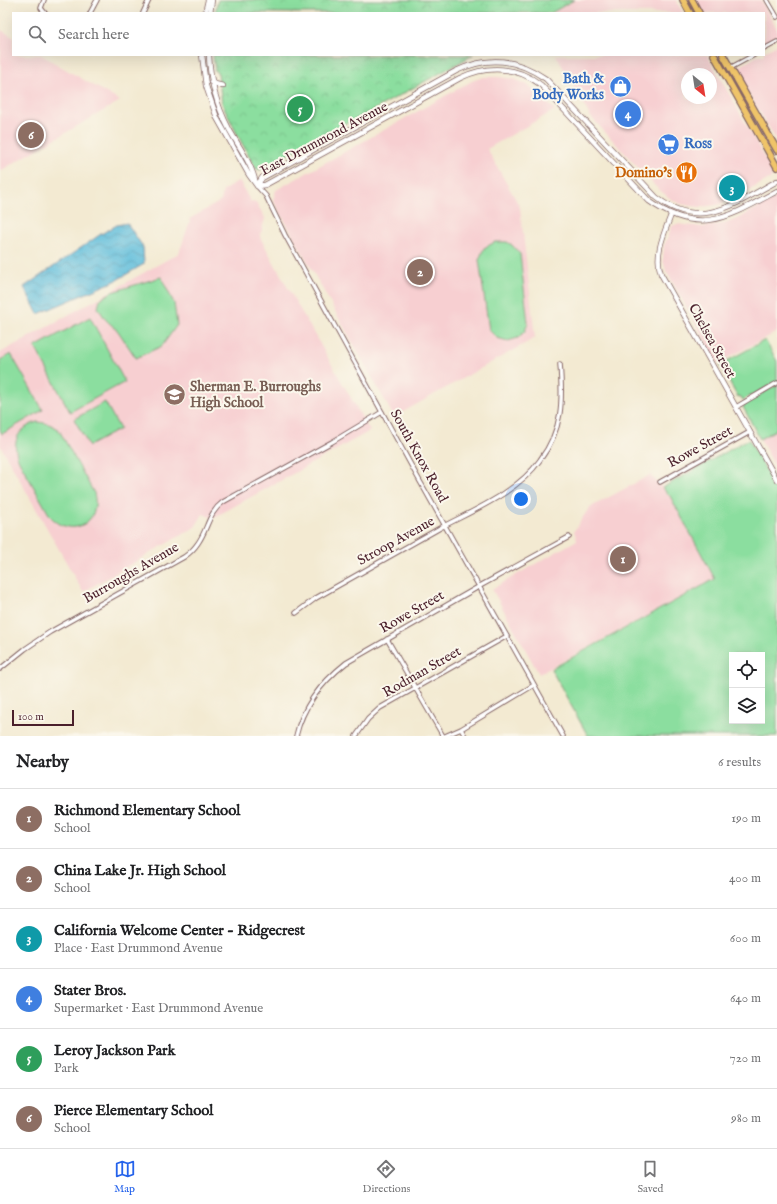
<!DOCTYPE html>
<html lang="en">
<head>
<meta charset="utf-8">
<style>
  body { margin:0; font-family:"IM FELL English",serif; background:#f2f2f2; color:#202124 }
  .controls { position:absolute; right:12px; bottom:12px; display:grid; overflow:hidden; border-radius:0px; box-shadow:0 4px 16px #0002 }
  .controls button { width:36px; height:36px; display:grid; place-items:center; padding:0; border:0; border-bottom:1px solid #e0e0e0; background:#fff; color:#202124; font:20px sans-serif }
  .compass { position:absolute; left:681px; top:68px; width:36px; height:36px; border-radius:50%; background:#fff; box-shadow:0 4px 16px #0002; rotate:150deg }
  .scale { position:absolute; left:12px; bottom:10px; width:62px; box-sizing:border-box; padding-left:4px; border:2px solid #4a1f2b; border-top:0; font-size:11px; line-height:14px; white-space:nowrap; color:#4a1f2b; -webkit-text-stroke:3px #fbf7ec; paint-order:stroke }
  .you { position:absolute; left:521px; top:499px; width:14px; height:14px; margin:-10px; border:3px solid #fff; border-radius:50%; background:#1a73e8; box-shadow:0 0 0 6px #1a73e833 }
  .badge { display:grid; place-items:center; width:26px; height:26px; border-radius:50%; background:#2563eb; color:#fff; font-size:13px; font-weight:700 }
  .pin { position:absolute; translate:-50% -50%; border:2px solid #fff; box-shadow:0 1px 4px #0006 }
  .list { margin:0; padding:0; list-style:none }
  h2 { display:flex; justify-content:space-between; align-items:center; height:52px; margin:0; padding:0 16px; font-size:17px }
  h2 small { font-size:13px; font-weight:400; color:#757577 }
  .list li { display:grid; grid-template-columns:26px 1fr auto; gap:12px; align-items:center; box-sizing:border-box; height:60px; padding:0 16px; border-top:1px solid #e0e0e0 }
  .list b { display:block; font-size:15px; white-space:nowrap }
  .list p { margin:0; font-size:13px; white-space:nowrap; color:#757577 }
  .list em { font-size:13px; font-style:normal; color:#757577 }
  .icon { flex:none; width:22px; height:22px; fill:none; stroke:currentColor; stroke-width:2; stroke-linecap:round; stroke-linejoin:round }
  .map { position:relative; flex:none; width:777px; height:736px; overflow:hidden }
  .search { position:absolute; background:#fff; box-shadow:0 4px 16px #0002; left:12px; right:12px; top:12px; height:44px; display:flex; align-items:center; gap:10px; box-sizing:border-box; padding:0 14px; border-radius:0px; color:#757577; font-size:15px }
  .sheet { height:412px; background:#fff }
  nav { display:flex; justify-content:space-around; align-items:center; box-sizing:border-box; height:56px; border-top:1px solid #e0e0e0; background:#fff; font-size:11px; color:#757577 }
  nav a { display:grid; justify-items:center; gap:2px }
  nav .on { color:#2563eb }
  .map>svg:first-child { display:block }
  .built { fill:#f7cfd1; fill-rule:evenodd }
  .green { fill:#8bde9f; stroke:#6a7e65; fill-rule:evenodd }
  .park { fill:url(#park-crowns); stroke:#6a7e65 }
  .water { fill:url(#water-waves); stroke:#536e82 }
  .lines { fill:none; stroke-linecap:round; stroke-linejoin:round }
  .minor-casing { stroke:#856665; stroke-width:5.5 }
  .tertiary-casing { stroke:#856665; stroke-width:6 }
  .primary-casing { stroke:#856665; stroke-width:8 }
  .minor { stroke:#fff; stroke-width:3.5 }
  .tertiary { stroke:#fff; stroke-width:4.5 }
  .primary { stroke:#efc469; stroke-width:5.5 }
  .labels { text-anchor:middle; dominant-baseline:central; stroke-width:4; stroke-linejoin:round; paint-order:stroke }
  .shop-label { font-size:14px; font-weight:bold; fill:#366cbe; stroke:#fbf7ec; text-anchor:end }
  .street-label { font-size:14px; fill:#4a1f2b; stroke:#fbf7ec }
  .food-label { font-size:14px; font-weight:bold; fill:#c56008; stroke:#fbf7ec; text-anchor:end }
  .education-label { font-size:14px; font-weight:bold; fill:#785e54; stroke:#fbf7ec; text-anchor:start }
</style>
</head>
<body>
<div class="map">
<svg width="777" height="736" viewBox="0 0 777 736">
  <defs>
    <pattern id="park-crowns" width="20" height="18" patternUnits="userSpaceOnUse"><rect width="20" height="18" fill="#8bde9f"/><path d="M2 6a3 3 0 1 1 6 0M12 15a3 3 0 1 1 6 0" fill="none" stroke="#79be89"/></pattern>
    <pattern id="water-waves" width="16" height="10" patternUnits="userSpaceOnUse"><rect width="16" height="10" fill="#5cbcda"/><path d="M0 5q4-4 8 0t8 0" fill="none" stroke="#4e98b1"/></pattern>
  </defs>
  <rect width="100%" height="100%" fill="#fbf7ec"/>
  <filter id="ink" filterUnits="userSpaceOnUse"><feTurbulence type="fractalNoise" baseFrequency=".025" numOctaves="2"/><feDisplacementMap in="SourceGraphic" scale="8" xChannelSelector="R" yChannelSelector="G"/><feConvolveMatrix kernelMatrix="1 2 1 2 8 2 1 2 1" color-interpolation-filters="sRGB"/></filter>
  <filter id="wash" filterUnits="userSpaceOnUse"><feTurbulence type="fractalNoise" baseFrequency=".012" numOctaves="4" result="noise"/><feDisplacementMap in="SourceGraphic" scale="16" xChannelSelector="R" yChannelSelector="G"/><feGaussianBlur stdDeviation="0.9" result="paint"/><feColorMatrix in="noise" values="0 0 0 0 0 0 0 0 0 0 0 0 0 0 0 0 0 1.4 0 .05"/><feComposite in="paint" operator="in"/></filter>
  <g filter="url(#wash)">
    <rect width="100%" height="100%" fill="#f3ead2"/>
    <path class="built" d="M574,0h102l7,13h-132z
      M696,0h65l16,29v6l-13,8v-30h-60z
      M1,30l12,7v18h28l79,46 -120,70z
      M777,45v96l-41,-69 1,-4 22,-13h5v-3z
      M556,55h151l66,117 -2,6 -39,22 -15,5 -17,2 -9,-1 -10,-2 -9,-4 -15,-12 -67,-72zM687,74h24v24h-24z
      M483,77h15l16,2 10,4 8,5 23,22 -68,39 33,58 15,131 -141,79 -121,-217 3,-10 196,-109z
      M239,180l11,21 6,1 9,16 -5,19 33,60 77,134 -157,87 -10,-4 -8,13 -112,65 -83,-147v-92l179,-100 12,-35 30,-17 2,-10z
      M777,197v135l-59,31 -52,-92 -3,-11 1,-14 8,-20 5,-2 26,3 24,-4 10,-4z
      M777,429v41l-17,-31z
      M650,475l20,21 45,83 -176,95 -47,-85 85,-49 -3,-9 15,-23z"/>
    <path class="green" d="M495,242h12l5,3 8,9 8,69 -3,8 -7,7 -10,3 -11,-3 -8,-8 -10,-70 5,-12z
      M161,277l13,26 3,22 -15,21 -26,12 -18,-27 -12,-11 -8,-12 2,-9 12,-7z
      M90,317l35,65 -55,30 -35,-65z
      M765,340l12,21v21l-34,18 -2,-3 -4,-1 -17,-31z
      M11,354l32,56 -41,24 -2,-4v-70z
      M777,385v44l-17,10 -17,-32 2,-4z
      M105,402l15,27 -31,17 -15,-27z
      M37,422c9,1 15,2 22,8l35,63c8,30 -23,47 -44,23l-31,-55c-8,-19 -2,-32 18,-39z
      M749,440l28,49v247h-189l-37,-67 164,-90 -45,-83 -8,-8 83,-47zM732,655h30v66h-30z"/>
    <path class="park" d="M218,0h356l-23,13h-336z
      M213,55h260l-109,60 -47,23 -57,32 -5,-2 -19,-36 -14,-29 -4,-30 -3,-2z"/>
    <path class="water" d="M127,223l16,24 1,17 -29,17 -77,33 -14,-27 77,-53 16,-9z"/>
  </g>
  <g filter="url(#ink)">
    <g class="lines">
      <defs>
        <path id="minor" d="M44,0l-3,8 4,5
          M767,0l10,17
          M90,13l7,-13
          M143,13l6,-13
          M764,49l13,-7
          M730,68l24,-13
          M257,186l9,10 19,39 132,241 146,260
          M736,407l41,-24
          M660,482l90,-50
          M296,613l20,-15c41,-23 83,-47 124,-70 34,-18 78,-36 100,-68 23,-31 23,-59 20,-96
          M387,639l56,97
          M0,669l25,-20 25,-17 134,-75c6,-4 10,-8 14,-14 10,-14 10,-30 25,-41l109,-60 50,-30
          M461,729l4,7
          M296,736c7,-31 26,-54 50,-73l134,-77 89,-49
          M356,736l12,-17 12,-11 127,-72
          M445,736l16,-7 73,-44"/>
        <path id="tertiary" d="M205,13l3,-13
          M210,13l2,-13
          M202,55l4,31 11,32 32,57 8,11
          M209,55c1,26 8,51 20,74 10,18 23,35 27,55
          M211,82l4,2 8,2
          M257,186l5,-8 194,-107c33,-16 61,-12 90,8l110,118c44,35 81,6 121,-16
          M257,186l8,-1 195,-107c27,-13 57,-12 81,7l108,116c51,36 80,16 128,-10
          M671,215c-7,19 -17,39 -10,59l116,206"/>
        <path id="primary" d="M683,0l7,13
          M692,0l7,13
          M714,55l63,112
          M723,55l54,95"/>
      </defs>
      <use href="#minor" class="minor-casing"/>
      <use href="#tertiary" class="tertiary-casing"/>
      <use href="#primary" class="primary-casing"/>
      <use href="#minor" class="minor"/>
      <use href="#tertiary" class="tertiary"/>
      <use href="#primary" class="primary"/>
    </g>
  </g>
  <defs>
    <symbol id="shop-disc" viewBox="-11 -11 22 22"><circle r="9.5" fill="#3f7fe0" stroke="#fbf7ec"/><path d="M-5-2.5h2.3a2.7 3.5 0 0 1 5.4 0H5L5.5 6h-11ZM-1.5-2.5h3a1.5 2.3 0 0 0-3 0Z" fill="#fff"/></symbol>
    <symbol id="supermarket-disc" viewBox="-11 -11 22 22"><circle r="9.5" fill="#3f7fe0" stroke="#fbf7ec"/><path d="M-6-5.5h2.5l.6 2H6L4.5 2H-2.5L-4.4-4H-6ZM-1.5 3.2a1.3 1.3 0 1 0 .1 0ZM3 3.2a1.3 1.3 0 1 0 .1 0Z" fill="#fff"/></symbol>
    <symbol id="restaurant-disc" viewBox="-11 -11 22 22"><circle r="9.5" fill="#e8710a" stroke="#fbf7ec"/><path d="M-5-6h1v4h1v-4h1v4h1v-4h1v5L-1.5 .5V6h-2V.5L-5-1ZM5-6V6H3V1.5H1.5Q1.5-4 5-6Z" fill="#fff"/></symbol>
    <symbol id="school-disc" viewBox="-11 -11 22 22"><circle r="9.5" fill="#8d6e63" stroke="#fbf7ec"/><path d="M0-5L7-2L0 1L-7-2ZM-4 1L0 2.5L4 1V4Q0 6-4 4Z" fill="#fff"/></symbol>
  </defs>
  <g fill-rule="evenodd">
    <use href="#shop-disc" x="608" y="74" width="25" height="25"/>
    <use href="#supermarket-disc" x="656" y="132" width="25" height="25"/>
    <use href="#restaurant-disc" x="674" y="160" width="25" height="25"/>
    <use href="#school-disc" x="162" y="382" width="25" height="25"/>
  </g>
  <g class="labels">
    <g class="shop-label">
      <text x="604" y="79">Bath &amp;<tspan x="604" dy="16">Body Works</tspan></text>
      <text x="684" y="144" text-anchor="start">Ross</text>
    </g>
    <g class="street-label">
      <text transform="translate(324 139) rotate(-28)">East Drummond Avenue</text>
      <text transform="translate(712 341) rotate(61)">Chelsea Street</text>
      <text transform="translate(700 447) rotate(-29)">Rowe Street</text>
      <text transform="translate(419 456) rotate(61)">South Knox Road</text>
      <text transform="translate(396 541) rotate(-29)">Stroop Avenue</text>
      <text transform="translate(131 573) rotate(-30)">Burroughs Avenue</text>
      <text transform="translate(412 612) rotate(-30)">Rowe Street</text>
      <text transform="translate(422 672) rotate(-30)">Rodman Street</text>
    </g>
    <g class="food-label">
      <text x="672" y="173">Domino's</text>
    </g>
    <g class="education-label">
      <text x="190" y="387">Sherman E. Burroughs<tspan x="190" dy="16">High School</tspan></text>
    </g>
  </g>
</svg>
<div class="controls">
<button><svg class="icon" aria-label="locate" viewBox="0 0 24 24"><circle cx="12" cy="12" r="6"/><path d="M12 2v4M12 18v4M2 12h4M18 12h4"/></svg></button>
<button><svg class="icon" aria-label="layers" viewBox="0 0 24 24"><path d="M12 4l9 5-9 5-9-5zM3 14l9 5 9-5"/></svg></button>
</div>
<svg class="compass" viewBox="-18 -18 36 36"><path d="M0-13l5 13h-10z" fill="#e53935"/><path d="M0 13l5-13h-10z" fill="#757577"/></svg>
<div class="scale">100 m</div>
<div class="you"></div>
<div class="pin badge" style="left:623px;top:559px;background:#8d6e63">1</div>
<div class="pin badge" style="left:420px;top:272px;background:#8d6e63">2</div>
<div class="pin badge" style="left:732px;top:188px;background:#0f9aa8">3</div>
<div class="pin badge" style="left:628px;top:114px;background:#3f7fe0">4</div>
<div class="pin badge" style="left:300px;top:109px;background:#2e9e5b">5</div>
<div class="pin badge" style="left:31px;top:135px;background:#8d6e63">6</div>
<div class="search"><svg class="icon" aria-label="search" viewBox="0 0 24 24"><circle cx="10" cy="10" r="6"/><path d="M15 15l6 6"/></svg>Search here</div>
</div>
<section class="sheet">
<h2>Nearby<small>6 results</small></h2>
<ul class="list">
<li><span class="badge" style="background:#8d6e63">1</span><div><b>Richmond Elementary School</b><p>School</p></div><em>190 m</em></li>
<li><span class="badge" style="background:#8d6e63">2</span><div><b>China Lake Jr. High School</b><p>School</p></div><em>400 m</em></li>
<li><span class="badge" style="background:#0f9aa8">3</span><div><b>California Welcome Center - Ridgecrest</b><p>Place · East Drummond Avenue</p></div><em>600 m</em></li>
<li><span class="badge" style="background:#3f7fe0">4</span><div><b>Stater Bros.</b><p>Supermarket · East Drummond Avenue</p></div><em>640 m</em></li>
<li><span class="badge" style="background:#2e9e5b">5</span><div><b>Leroy Jackson Park</b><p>Park</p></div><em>720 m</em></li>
<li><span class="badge" style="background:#8d6e63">6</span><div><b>Pierce Elementary School</b><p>School</p></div><em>980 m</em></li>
</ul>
</section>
<nav>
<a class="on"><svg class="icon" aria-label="map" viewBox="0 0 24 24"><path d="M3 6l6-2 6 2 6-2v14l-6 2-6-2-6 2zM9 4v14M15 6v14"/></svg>Map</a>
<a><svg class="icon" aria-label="directions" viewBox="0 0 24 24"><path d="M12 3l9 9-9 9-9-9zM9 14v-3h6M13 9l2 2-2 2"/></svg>Directions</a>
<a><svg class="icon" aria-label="saved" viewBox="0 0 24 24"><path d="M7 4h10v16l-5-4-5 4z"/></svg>Saved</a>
</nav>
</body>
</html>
